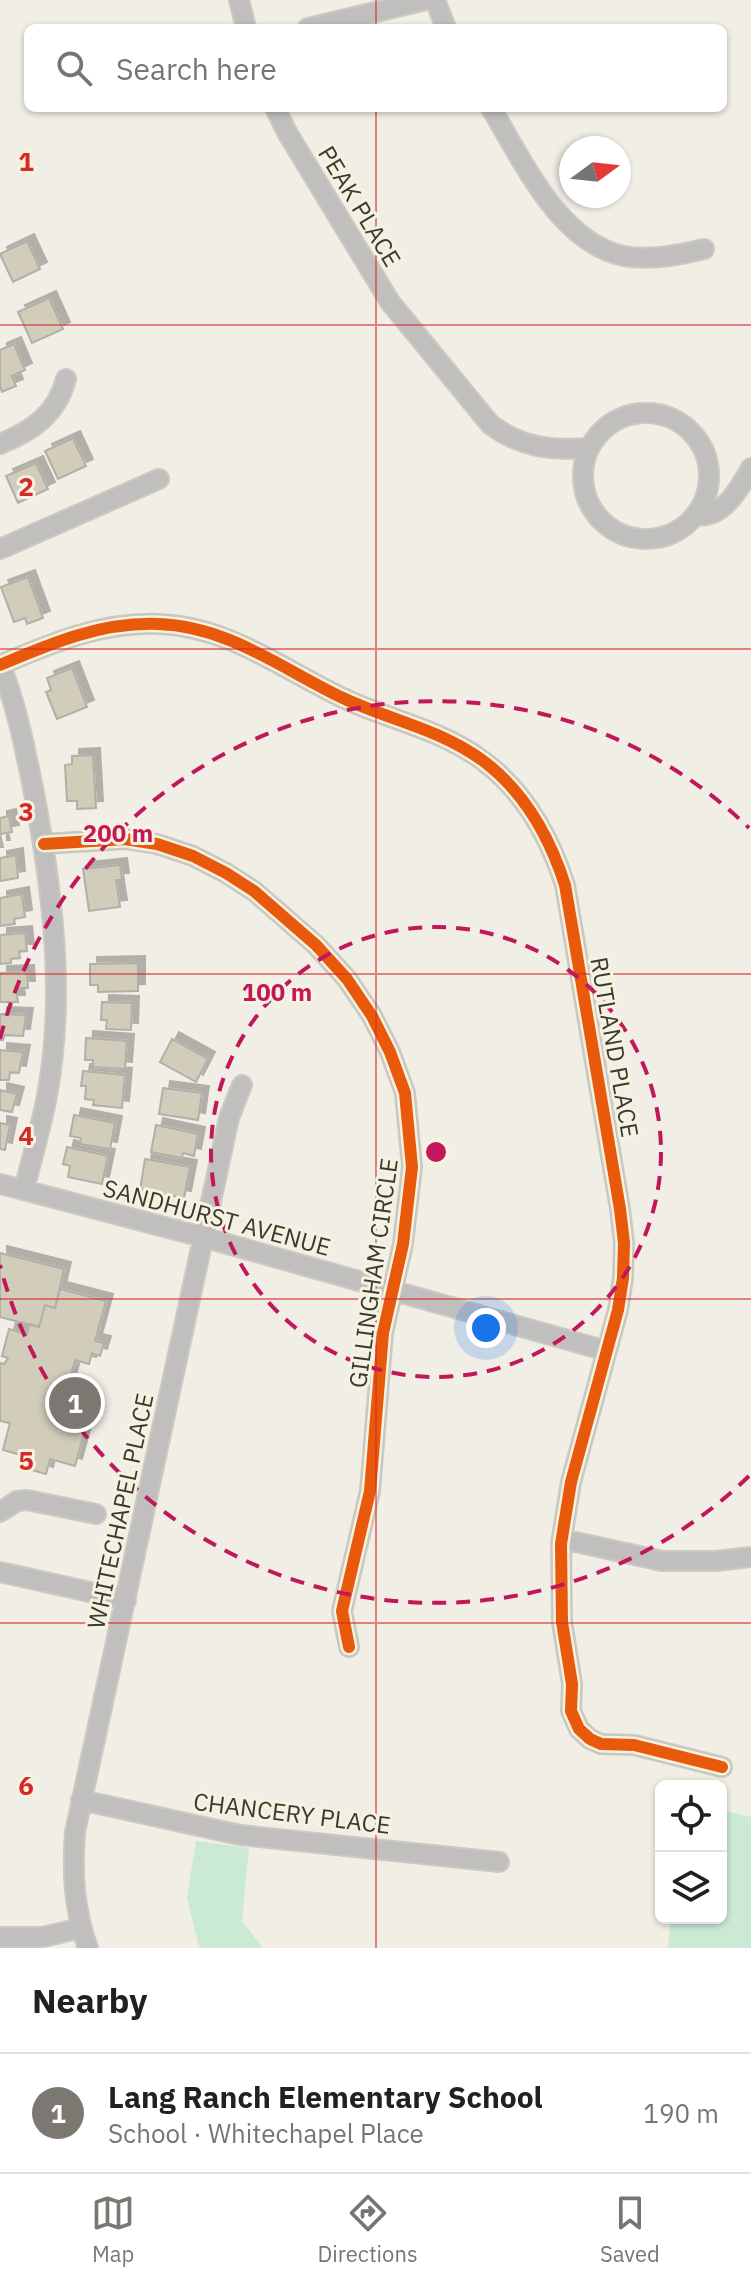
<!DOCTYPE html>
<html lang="en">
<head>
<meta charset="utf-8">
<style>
  body { margin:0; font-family:"IBM Plex Sans",sans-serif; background:#f2f2f2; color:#202124 }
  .controls { position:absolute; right:24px; bottom:24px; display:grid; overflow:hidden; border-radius:12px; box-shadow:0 2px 6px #0004 }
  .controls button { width:72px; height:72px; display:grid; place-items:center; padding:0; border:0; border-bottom:2px solid #e0e0e0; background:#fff; color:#202124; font:40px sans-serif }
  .compass { position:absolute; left:559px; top:136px; width:72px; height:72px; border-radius:50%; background:#fff; box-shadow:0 2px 6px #0004; rotate:75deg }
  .you { position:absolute; left:486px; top:1328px; width:28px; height:28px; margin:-20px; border:6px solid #fff; border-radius:50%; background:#1a73e8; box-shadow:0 0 0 12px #1a73e833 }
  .badge { display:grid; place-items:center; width:52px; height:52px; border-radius:50%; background:#7a7871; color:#fff; font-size:26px; font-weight:700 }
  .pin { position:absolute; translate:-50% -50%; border:4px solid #fff; box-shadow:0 2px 8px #0006 }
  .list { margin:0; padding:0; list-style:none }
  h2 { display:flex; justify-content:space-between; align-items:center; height:104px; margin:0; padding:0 32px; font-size:34px }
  h2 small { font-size:26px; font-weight:400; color:#757577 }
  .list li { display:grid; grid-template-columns:52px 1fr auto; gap:24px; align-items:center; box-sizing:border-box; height:120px; padding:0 32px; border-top:2px solid #e0e0e0 }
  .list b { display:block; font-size:30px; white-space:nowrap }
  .list p { margin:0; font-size:26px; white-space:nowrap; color:#757577 }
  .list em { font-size:26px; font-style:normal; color:#757577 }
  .icon { flex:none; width:44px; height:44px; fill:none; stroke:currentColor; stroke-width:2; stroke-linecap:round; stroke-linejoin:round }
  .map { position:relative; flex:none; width:751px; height:1948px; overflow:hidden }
  .search { position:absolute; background:#fff; box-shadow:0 2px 6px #0004; left:24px; right:24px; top:24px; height:88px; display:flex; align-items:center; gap:20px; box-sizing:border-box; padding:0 28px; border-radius:12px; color:#757577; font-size:30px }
  .sheet { height:224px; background:#fff }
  nav { display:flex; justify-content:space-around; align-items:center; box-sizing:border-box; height:112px; border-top:2px solid #e0e0e0; background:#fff; font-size:22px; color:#757577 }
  nav a { display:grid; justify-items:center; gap:4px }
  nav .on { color:#7a7871 }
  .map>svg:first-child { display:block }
  .green { fill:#caead6 }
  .building { fill:#d1cdba; stroke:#b1afa8; stroke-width:2; filter:url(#shadow) }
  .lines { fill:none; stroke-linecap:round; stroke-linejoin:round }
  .minor-casing { stroke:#cbc9c2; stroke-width:22 }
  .minor { stroke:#c1bfbd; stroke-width:18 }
  .cycleway-casing { stroke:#f5f2e0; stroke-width:17 }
  .cycleway { stroke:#e8590c; stroke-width:12 }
  .grid { fill:none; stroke:#d62828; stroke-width:2; stroke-opacity:0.55 }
  .ring { fill:none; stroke:#c2185b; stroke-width:4; stroke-dasharray:14 10 }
  .labels { text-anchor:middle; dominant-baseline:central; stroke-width:6; stroke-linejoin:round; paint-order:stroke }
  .street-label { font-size:24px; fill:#3a3932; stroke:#f5f2e0 }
  .grid-label { font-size:26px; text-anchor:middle; font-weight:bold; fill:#d62828; stroke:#f5f2e0; stroke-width:6; stroke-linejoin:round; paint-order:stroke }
  .centre { fill:#c2185b; stroke:#f5f2e0; stroke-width:4 }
  .ring-label { font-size:24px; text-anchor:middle; font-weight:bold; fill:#c2185b; stroke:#f5f2e0; stroke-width:6; stroke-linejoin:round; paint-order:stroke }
</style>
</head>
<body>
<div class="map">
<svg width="751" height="1948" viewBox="0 0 751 1948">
  <defs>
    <filter id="shadow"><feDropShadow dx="7" dy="-7" stdDeviation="0" flood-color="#0004"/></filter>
  </defs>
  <rect width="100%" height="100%" fill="#f0eee5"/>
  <path class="green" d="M721,1810l30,7v131h-83l3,-30h50z
    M196,1841l53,7 -7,73 21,27h-62l-3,-4 -11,-47z"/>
  <path class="building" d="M27,241l13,28 -27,13 -13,-28z
    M49,298l14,31 -31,14 -14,-31z
    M14,344l11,26 -13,6 4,10 -14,6 -2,-6v-36z
    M73,438l13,28 -28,13 -13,-28z
    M36,463l12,26 -30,14 -12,-27z
    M28,577l15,41 -16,6 -2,-6 -11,4 -13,-35z
    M72,668l15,39 -30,12 -11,-27 5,-2 -4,-12z
    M93,755l3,53 -19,1v-8h-10l-2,-36 7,-1v-8z
    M9,816l3,16 -12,2 3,13h-3v-29z
    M16,855l2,23 -18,3v-23z
    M120,865l2,15h-6l4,27 -31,4 -6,-42z
    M22,894l3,23 -11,2 1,5 -15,2v-28z
    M25,933l2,18h-8l1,7 -9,1v4l-11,1v-29z
    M138,963v28l-40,1v-7h-8v-21z
    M27,972l1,16h-12l2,14h-18v-29z
    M102,1002l30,1 -1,27 -25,-1 1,-9h-6z
    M0,1014l26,1 -3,21 -18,-1 -2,5h-3z
    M86,1038l41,3 -2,28 -32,-2v-7h-8z
    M172,1039l36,20 -12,23 -36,-20z
    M0,1050l23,2 -4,21 -9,-1 -1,8h-9z
    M83,1071l42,4 -3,33 -29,-3 1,-5 -9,-1 1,-13h-5z
    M163,1088l39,5 -4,27 -39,-6z
    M0,1090l17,4 -5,18 -12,-2z
    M74,1115l41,8 -5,26 -30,-5 1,-6 -11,-2z
    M0,1123l10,2 -5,25 -5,-1z
    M156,1125l42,9 -4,22 -11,-3 -1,5 -31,-6z
    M67,1147l41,9 -6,28 -34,-7 2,-11 -7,-2z
    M145,1159l45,8 -6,31 -44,-8z
    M0,1253l64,16 -9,39 -10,-3 -6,22 -39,-10z
    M60,1289l46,12 -11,40 9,2 -4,13 -8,-3 -3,11 -14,-4 -15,55 27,7 -12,44 -25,-7 -4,15 -28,-8 3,-11 -18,-5 7,-27 -10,-2v-58l4,1 4,-6 -6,-2 7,-27 18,5 3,-10 9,3 6,-22 10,3z"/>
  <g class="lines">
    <defs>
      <path id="minor" d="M239,0l7,28
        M435,0l11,28
        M308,28l118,-28
        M275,108l13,26 102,168 100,122c30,23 61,27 99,24
        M491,108c31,51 68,135 133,148 25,5 56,-1 80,-7
        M583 476a63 63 0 1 1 126 0a63 63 0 1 1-126 0Z
        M0,444c32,-13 57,-30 66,-65
        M696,515c26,5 44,-27 55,-47
        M0,549l159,-70
        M0,664c17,42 25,85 34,129 19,100 32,207 12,308 -6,30 -15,60 -22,89
        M0,665c52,-22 101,-43 158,-41 70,2 124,45 185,74 46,22 97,31 139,62 42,31 67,75 83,125l55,324 4,34 -1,35 -5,32 -47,172 -10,62 1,78 10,62 -1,27 8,18 11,10 11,5 33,1 88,22
        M44,844l81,-5 32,5 36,12 33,17 28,18 62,54 31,34 25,37 18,36 15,41 7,74 -9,77 -20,89 -13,158 -28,120 7,36
        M0,1184l203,53 404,114
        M0,1512l17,-11 10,-1 69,14
        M562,1539l100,22h54l35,-4
        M0,1572l126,28
        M81,1800l159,35 259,27
        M0,1937h43l38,-9
        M88,1948c-14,-38 -16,-75 -13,-116l154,-714 13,-33"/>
    </defs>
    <use href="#minor" class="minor-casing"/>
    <use href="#minor" class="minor"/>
    <defs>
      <path id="cycleway" d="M0,665c52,-22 101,-43 158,-41 70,2 124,45 185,74 46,22 97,31 139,62 42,31 67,75 83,125l55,324 4,34 -1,35 -5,32 -47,172 -10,62 1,78 10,62 -1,27 8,18 11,10 11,5 33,1 88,22
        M44,844l81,-5 32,5 36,12 33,17 28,18 62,54 31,34 25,37 18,36 15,41 7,74 -9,77 -20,89 -13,158 -28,120 7,36"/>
    </defs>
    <use href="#cycleway" class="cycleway-casing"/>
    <use href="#cycleway" class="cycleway"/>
  </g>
  <path class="grid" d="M376,0v28M376,108v1840M0,325h751M0,649h751M0,974h751M0,1299h751M0,1623h751"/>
  <g class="ring">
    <circle cx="436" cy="1152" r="225"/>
    <path d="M749 1476A450 450 0 0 1 0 1265M0 1039A450 450 0 0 1 749 828"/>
  </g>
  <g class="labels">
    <g class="street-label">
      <text transform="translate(360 206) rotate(59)">PEAK PLACE</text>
      <text transform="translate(615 1047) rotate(80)">RUTLAND PLACE</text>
      <text transform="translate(217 1217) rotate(15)">SANDHURST AVENUE</text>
      <text transform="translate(373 1273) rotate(-82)">GILLINGHAM CIRCLE</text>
      <text transform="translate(120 1511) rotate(-78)">WHITECHAPEL PLACE</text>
      <text transform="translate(292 1813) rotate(7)">CHANCERY PLACE</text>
    </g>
  </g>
  <g class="grid-label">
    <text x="26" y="171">1</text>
    <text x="26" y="496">2</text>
    <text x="26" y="821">3</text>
    <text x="26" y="1145">4</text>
    <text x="26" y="1470">5</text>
    <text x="26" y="1795">6</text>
  </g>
  <circle cx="436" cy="1152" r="12" class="centre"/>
  <g class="ring-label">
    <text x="118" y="842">200 m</text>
    <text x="277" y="1001">100 m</text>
  </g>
</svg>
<div class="controls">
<button><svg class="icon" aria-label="locate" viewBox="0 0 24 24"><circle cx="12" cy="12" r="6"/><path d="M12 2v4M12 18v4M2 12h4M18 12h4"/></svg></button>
<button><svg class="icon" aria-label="layers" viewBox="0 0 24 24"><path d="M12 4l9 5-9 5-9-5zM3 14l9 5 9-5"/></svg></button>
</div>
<svg class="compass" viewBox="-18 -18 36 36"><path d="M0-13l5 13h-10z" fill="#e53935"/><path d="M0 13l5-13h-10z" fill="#757577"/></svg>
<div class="you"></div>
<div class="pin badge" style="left:75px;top:1403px">1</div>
<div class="search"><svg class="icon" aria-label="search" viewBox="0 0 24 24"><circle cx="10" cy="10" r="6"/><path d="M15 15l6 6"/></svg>Search here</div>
</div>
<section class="sheet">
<h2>Nearby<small></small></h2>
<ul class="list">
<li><span class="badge">1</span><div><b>Lang Ranch Elementary School</b><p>School · Whitechapel Place</p></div><em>190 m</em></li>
</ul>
</section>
<nav>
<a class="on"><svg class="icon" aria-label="map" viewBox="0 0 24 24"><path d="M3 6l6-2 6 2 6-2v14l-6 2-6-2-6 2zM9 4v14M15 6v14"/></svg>Map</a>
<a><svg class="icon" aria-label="directions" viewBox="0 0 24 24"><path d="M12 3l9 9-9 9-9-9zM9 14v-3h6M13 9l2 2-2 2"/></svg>Directions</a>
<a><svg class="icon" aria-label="saved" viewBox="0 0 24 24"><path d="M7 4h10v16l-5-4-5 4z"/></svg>Saved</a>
</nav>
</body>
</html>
